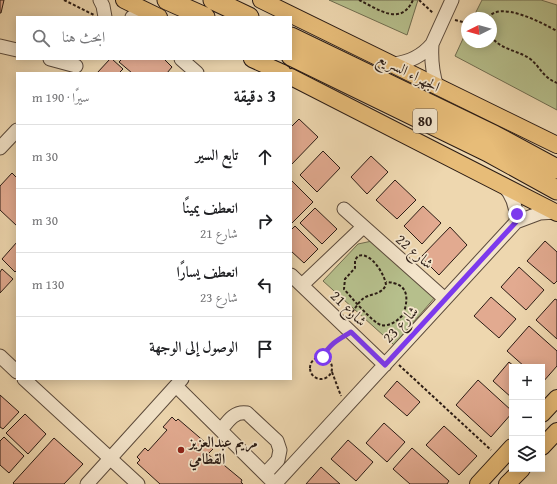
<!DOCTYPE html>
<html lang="ar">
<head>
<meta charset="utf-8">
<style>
  body { margin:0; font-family:"Gentium Book Plus",Amiri,serif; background:#f6f6f6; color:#202124; direction:rtl }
  .controls { position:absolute; right:12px; bottom:12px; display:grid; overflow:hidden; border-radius:0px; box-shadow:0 2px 10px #0003 }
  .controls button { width:36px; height:36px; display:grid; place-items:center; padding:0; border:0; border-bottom:1px solid #e0e0e0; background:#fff; color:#202124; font:20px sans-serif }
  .compass { position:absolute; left:461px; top:12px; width:36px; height:36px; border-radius:50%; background:#fff; box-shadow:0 2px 10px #0003; rotate:265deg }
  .stop { position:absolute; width:12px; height:12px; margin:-9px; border:3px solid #7c3aed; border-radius:50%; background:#fff }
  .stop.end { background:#7c3aed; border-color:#fff; box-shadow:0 1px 4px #0008 }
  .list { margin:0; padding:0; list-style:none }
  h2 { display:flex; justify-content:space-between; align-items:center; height:52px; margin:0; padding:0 16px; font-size:17px }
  h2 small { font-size:13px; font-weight:400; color:#757577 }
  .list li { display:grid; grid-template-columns:26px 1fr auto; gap:12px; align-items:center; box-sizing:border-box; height:64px; padding:0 16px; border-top:1px solid #e0e0e0 }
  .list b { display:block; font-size:15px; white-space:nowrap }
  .list p { margin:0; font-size:13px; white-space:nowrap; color:#757577 }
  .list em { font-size:13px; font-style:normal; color:#757577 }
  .icon { flex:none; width:22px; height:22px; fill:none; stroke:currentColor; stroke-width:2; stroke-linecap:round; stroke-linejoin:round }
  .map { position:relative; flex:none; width:557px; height:484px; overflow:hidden; direction:ltr }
  .search { position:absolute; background:#fff; box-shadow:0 2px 10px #0003; left:16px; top:16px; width:276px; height:44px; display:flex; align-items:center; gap:10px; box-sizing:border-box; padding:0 14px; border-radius:0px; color:#757577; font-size:15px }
  .panel { position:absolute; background:#fff; box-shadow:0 2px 10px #0003; left:16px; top:72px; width:276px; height:308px; border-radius:0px; direction:rtl }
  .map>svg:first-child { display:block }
  .green { fill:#b6bf8c; stroke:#706d50 }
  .building { fill:#e2aa90; stroke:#2a1b14 }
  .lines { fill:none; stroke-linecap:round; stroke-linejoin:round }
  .minor-casing { stroke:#5b4a3b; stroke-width:15 }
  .major-casing { stroke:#2a1b14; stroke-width:18 }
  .highway-casing { stroke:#2a1b14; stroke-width:21 }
  .path { stroke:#2a1b14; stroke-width:2; stroke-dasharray:3 2; stroke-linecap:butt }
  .minor { stroke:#f4e5cb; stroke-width:13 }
  .major { stroke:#e7bc78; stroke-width:16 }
  .highway { stroke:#e7bc78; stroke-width:19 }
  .route { stroke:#7c3aed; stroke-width:5 }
  .poi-dot { fill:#8f2418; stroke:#f4e5cb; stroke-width:1.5 }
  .labels { text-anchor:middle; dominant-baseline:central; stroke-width:3.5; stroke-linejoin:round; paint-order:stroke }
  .shield { fill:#f4e5cb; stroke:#67584b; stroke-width:1 }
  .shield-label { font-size:14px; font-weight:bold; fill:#2a1b14 }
  .street-label { font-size:15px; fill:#2a1b14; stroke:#f4e5cb }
  .poi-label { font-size:15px; font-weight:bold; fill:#2a1b14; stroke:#f4e5cb; text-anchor:start }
</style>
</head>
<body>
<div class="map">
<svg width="557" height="484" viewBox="0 0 557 484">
  <rect width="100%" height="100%" fill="#eed7af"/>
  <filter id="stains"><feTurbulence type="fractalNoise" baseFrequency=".005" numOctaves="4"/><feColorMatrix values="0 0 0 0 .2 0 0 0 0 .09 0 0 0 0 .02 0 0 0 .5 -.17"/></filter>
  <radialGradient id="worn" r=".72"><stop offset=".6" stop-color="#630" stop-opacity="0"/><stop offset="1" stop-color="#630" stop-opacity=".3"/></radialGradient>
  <path class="green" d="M329,0h89l-11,35z
    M482,0h59l16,5v105l-102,-54 12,-26v12h24v-24h-18z
    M372,241l64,55 -42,49 -71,-64 35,-37z"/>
  <path class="building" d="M0,0h4l-3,13h-1z
    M110,59h2l11,10 -4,4h-22z
    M122,59h42l8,8 -5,6h-35l-13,-11z
    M299,119l19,18 -27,28v-38z
    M323,151l17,17 -23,24 -17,-17z
    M371,156l17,16 -21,22 -16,-17z
    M12,173l5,5v48l-17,-16v-24z
    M291,180l22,22 -22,22z
    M395,180l21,20 -19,19 -21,-19z
    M423,206l18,17 -19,21 -18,-18z
    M315,208l22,21 -15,15 -22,-21z
    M295,226l23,23 -14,14 -13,-12v-21z
    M450,227l17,18 -28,30 -18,-18z
    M545,241l12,11v29l-3,3 -27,-23z
    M17,242v28l-2,2 -13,-13z
    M519,267l25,23 -18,20 -25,-23z
    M2,269l11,10 -13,14v-21z
    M491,297l25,22 -17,19 -25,-22z
    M555,299l2,1v39l-21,-19z
    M529,326l28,25v15l-15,17v-16h-17l-18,-16z
    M509,362l6,5h-3v31l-19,-17z
    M478,380l34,31v2l-21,24 -35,-32z
    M397,381l23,21 -13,14 -23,-20z
    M0,395l19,17 -16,17 -3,-2z
    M25,414l21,20 -18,20 -22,-21z
    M172,417l4,4 2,-2 35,30 -5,5 10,9 1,-2 23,19 -1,2 2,2h-83l-23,-21 3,-3 -3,-3 8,-9 3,3 19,-21 -4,-3z
    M384,423l21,19 -18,20 -21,-19z
    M444,426l33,30 -18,19 -33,-30z
    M4,437l20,19 -15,17 -9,-8v-24z
    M54,438l29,26 -19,20h-50l-1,-1z
    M348,440l25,22 -17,19 -25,-22z
    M412,448l37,33 -2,3h-37l-17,-15z
    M321,467l19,17h-34z"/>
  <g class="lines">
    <defs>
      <path id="minor" d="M100,0l3,6 2,11
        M132,17l17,-5
        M432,44c-1,15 0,28 5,43
        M0,46l17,4
        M50,59l26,7
        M181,59l16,14
        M394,64c16,-2 28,-8 38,-20l20,-44
        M0,148l17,-18
        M504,186c9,10 13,22 12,36
        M344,209l101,90
        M291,275l94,90
        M302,285l61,-58
        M0,356l17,16
        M24,379l114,105
        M176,386l99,98 241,-262 24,-9 16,-1
        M221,430c7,-9 13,-19 26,-17l30,28 3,9 -2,10 -13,14
        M87,484l95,-105"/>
      <path id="major" d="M124,0l35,17
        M261,0l296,145
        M252,59l31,14
        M291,77l266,136
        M542,414l15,-16
        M542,447l15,-16
        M478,484l34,-37
        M507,484l15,-15"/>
      <path id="highway" d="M167,0l38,17
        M213,0l36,17
        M291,37l203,98 63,34
        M291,56l197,96 69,38"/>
    </defs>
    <use href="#minor" class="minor-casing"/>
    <use href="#major" class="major-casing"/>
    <use href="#highway" class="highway-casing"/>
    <path class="path" d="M64,0l30,15
      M359,0c19,9 42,27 54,0
      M419,0l14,13
      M488,18c12,-18 54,5 69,13
      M455,20l12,3
      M491,36c8,13 25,14 38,22 11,8 13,19 28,25
      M349,316c4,-4 10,-15 15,-18 8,-5 17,-3 22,-13 -1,-10 -15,-34 -28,-29l-3,4v8l-10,11 -1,10c6,7 29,34 37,36 8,2 16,-4 22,-10 6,-17 6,-32 -17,-33
      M310 368a11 11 0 1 1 22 0a11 11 0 1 1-22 0Z
      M323,357l6,-10 12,-9
      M399,365l92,85
      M332,372l9,24"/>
    <use href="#minor" class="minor"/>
    <use href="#major" class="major"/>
    <use href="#highway" class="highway"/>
  </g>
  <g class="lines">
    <path class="route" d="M323,357c6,-13 16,-18 28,-25l34,33 131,-143 1,-8"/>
  </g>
  <circle class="poi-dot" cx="181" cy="450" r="4"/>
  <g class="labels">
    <rect class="shield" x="413" y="109" width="24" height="24" rx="3"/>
    <g class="shield-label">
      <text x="425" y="121">80</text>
    </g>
    <g class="street-label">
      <text transform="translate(409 72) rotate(27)">الجهراء السريع</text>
      <text transform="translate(415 251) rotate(41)">شارع 22</text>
      <text transform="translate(349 308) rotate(44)">شارع 21</text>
      <text transform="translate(400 324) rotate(-47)">شارع 23</text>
    </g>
    <g class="poi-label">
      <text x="189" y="441">مريم عبدالعزيز<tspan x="189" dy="17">القطامي</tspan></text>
    </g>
  </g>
  <rect width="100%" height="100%" filter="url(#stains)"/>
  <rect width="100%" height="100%" fill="url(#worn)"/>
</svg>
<div class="controls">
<button>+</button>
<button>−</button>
<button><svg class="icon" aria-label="layers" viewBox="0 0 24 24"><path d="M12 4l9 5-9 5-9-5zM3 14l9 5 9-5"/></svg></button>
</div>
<svg class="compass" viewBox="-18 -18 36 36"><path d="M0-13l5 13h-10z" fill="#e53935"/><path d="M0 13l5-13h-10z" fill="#757577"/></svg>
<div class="stop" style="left:323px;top:357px"></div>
<div class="stop end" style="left:517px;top:214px"></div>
<div class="search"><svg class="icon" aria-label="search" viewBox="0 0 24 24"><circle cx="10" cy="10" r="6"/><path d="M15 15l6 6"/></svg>ابحث هنا</div>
<section class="panel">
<h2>3 دقيقة<small>سيرًا · 190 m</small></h2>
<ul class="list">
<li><svg class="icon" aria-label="ahead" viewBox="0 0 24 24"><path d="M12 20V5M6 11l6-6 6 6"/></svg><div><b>تابع السير</b></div><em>30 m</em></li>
<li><svg class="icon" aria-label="right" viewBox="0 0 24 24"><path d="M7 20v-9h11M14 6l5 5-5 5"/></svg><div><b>انعطف يمينًا</b><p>شارع 21</p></div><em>30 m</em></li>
<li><svg class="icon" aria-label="left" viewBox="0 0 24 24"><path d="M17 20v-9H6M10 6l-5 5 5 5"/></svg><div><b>انعطف يسارًا</b><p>شارع 23</p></div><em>130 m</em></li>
<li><svg class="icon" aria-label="arrive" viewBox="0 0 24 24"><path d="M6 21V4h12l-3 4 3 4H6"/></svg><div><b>الوصول إلى الوجهة</b></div></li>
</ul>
</section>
</div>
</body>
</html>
